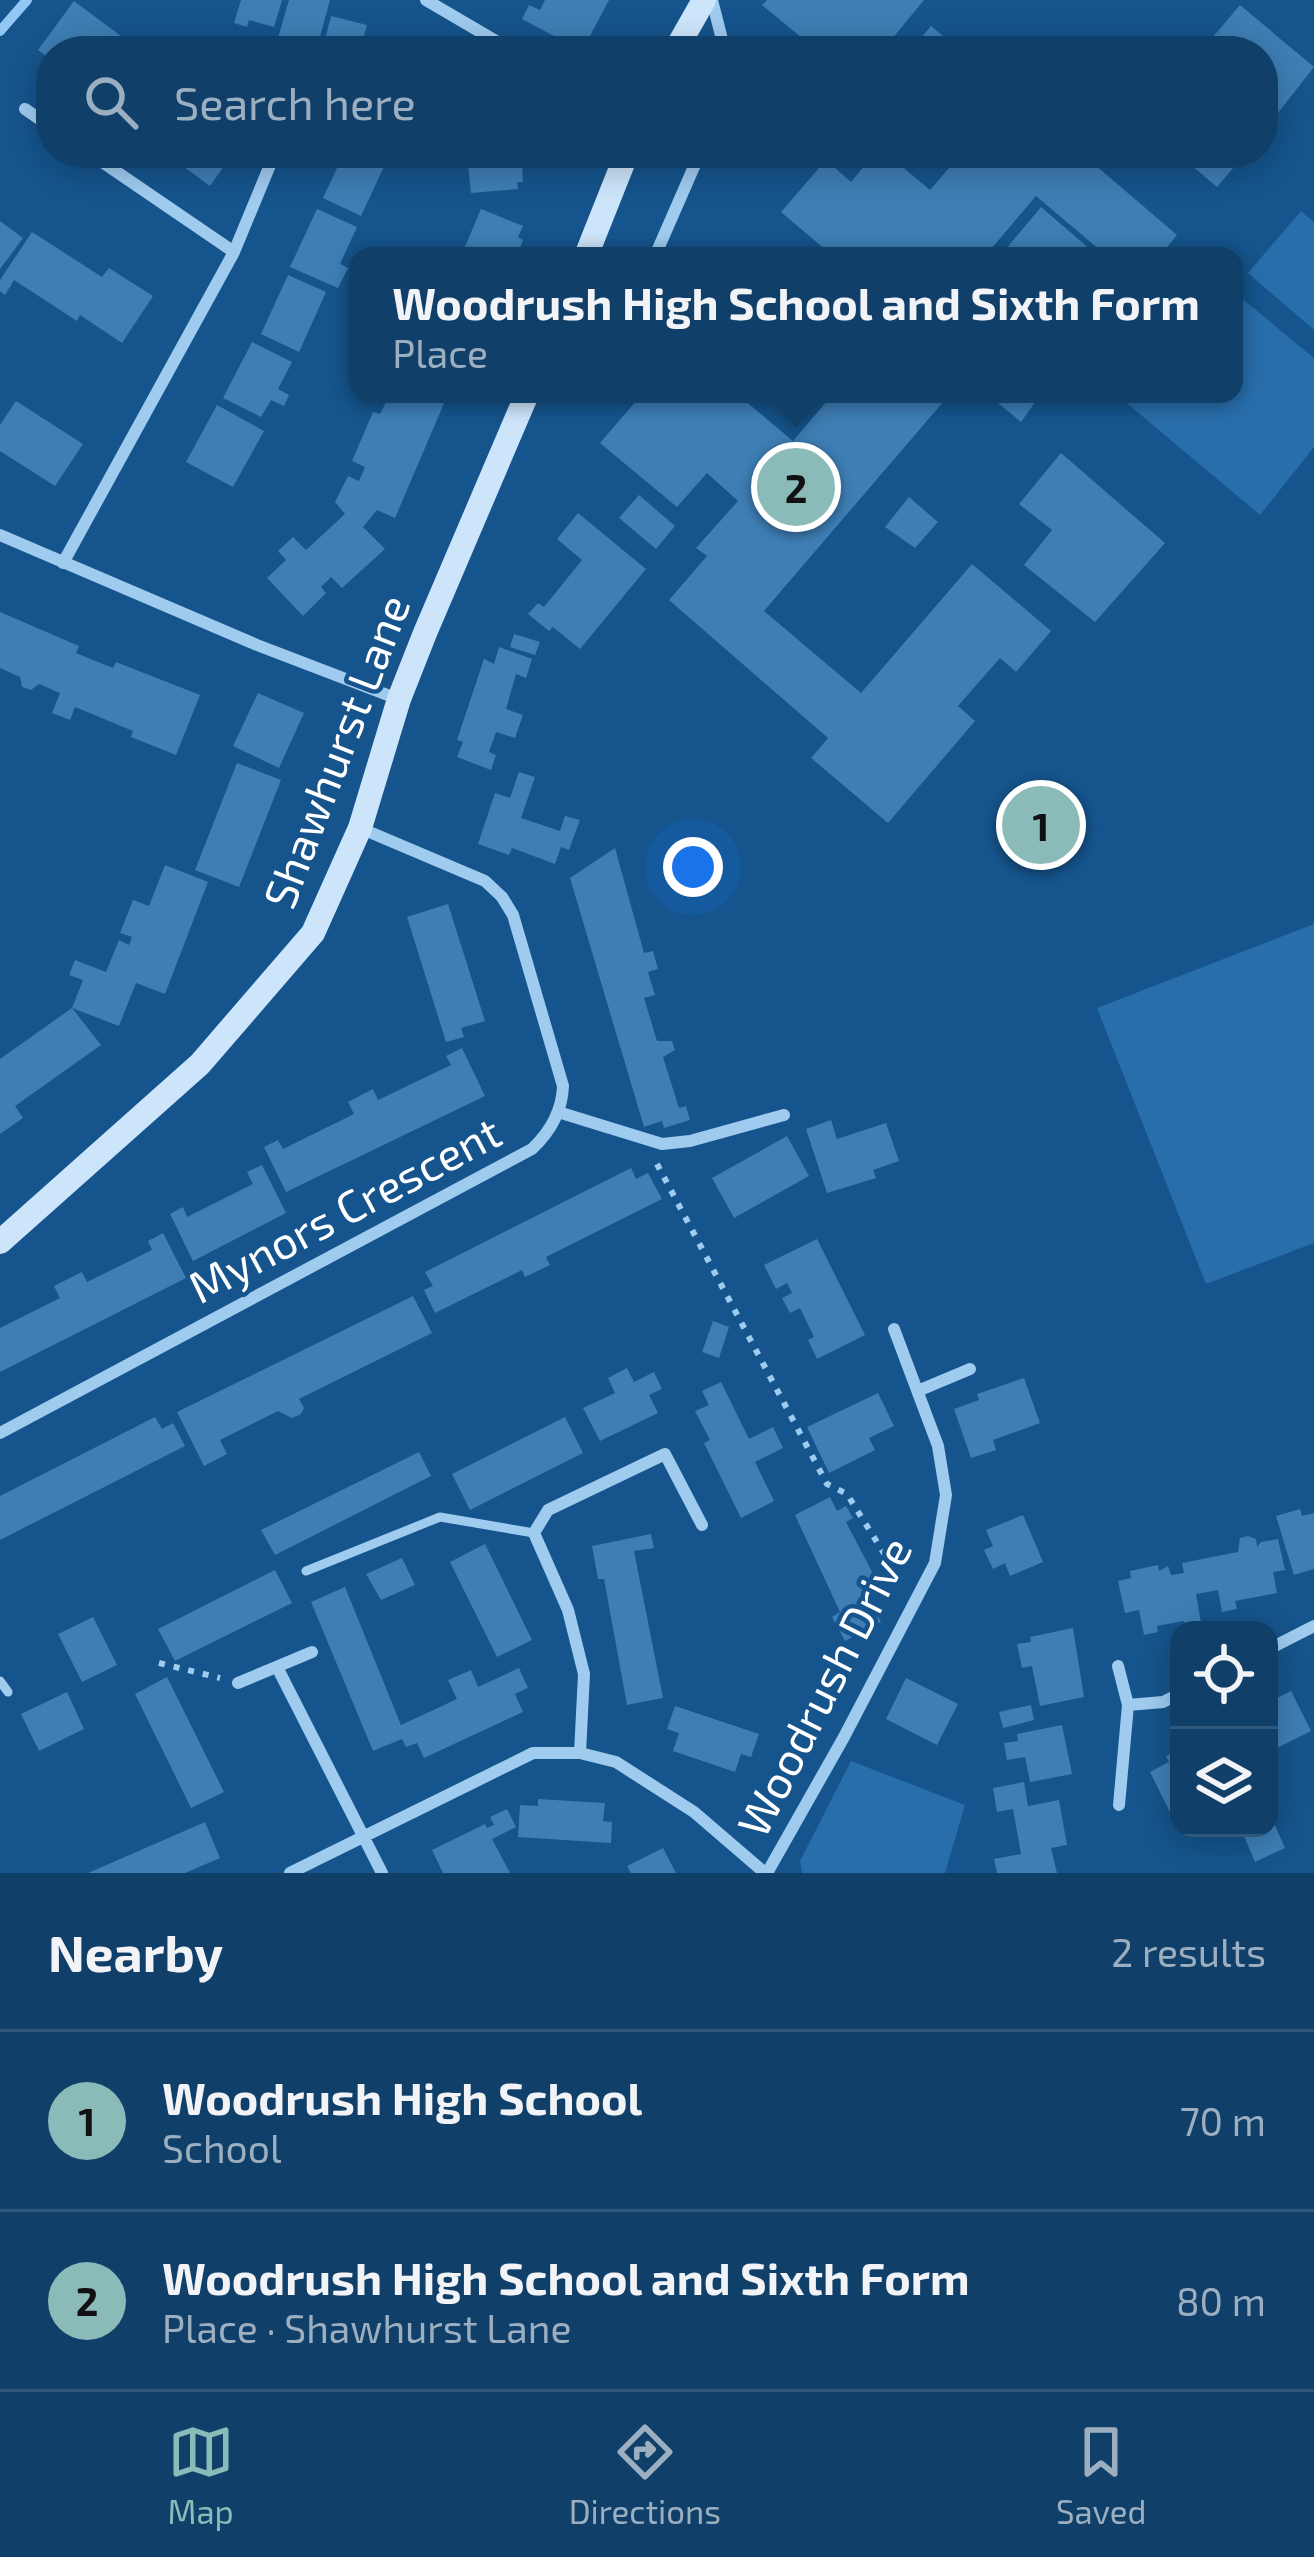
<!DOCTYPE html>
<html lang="en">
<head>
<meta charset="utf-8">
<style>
  body { margin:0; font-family:"Exo 2",sans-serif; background:#19466f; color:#f1f3f6 }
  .controls { position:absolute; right:36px; bottom:36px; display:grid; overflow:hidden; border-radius:24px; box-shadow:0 6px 30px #0003 }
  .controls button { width:108px; height:108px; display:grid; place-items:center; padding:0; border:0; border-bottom:3px solid #30587d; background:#103f69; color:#f1f3f6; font:60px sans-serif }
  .you { position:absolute; left:693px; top:867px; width:42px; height:42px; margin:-30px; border:9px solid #fff; border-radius:50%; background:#1a73e8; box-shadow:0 0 0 18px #1a73e833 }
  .badge { display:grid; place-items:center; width:78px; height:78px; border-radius:50%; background:#8bbbb9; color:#111; font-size:39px; font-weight:700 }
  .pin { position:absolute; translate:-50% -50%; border:6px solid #fff; box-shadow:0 3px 12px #0006 }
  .popup { position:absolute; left:349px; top:247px; width:894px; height:156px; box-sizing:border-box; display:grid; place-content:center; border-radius:24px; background:#103f69; filter:drop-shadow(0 3px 9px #0005); font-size:39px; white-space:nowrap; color:#9cafc0 }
  .popup b { font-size:45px; color:#f1f3f6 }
  .popup::after { content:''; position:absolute; left:50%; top:100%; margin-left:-24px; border:24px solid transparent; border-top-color:#103f69 }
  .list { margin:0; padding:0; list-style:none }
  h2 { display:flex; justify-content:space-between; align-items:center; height:156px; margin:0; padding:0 48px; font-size:51px }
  h2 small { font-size:39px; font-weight:400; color:#9cafc0 }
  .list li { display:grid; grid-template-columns:78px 1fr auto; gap:36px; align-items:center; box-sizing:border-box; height:180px; padding:0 48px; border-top:3px solid #30587d }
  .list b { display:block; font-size:45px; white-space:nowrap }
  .list p { margin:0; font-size:39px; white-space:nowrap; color:#9cafc0 }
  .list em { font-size:39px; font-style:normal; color:#9cafc0 }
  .icon { flex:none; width:66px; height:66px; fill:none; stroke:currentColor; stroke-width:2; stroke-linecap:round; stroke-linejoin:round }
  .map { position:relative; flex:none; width:1314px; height:1873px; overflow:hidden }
  .search { position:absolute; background:#103f69; box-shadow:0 6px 30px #0003; left:36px; right:36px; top:36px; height:132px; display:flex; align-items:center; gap:30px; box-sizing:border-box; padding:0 42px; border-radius:48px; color:#9cafc0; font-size:45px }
  .sheet { height:516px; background:#103f69 }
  nav { display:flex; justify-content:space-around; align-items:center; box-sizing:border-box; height:168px; border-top:3px solid #30587d; background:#103f69; font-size:33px; color:#9cafc0 }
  nav a { display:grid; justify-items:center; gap:6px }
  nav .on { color:#8bbbb9 }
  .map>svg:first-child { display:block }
  .green { fill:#286eab }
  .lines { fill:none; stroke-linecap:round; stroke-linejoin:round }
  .stream { stroke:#91c7f2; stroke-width:10 }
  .building { fill:#3e7eb5 }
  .path { stroke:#9fcbef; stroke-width:6; stroke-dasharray:6 9; stroke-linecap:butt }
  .lane { stroke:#9fcbef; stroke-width:9 }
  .street { stroke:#9fcbef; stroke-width:12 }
  .secondary { stroke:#cde5fb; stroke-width:24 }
  .labels { text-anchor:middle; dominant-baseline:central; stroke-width:9; stroke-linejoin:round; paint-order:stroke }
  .street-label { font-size:45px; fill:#fff; stroke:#15548c }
</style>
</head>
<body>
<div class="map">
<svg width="1314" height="1873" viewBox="0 0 1314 1873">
  <rect width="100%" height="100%" fill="#15548c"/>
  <path class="green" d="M1301,211l13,11v108l-66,-57z
    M1234,292l80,66v89l-54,68 -144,-121h118z
    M1314,924v319l-108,41 -109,-276z
    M851,1761l114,44 -20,68h-143l-2,-12z"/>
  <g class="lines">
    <path class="stream" d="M0,31l27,-31"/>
  </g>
  <path class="building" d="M241,0h41l-8,27 -25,-7 -2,7 -13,-4z
    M289,0h41l-14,51h-24l-4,-10 -10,-3z
    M545,0h64l-27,51 -60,-32 7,-14 11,5z
    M767,0h157l-42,51h-64l-56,-46z
    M74,1l51,38 -9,12h-65v9l-13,-10z
    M1240,5l74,62 -51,65v-81h-62z
    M331,16l36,9 -7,26h-38z
    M931,26l30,25h-51z
    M165,153h62l4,3 -21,30z
    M344,153h34l10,5 -27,58 -38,-18z
    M473,153h55l1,11h-7l1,18h-6l1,7 -47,4 -4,-38z
    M875,153h11l44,37 32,-37h119l96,82 -17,21h-53l-71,-60 -51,60h-152l-52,-44 45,-52 25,22z
    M1177,153h69l-29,34z
    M1041,207l57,49h-98z
    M317,209l40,18 -17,37 8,4 -10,20 -48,-21z
    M481,209l42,17 -5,11 5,3 -6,16h-56z
    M0,221l23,17 -23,31z
    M32,232l70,45 7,-9 44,28 -31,47 -42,-28 -3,6 -63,-41 -9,15 -5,-4v-11z
    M288,275l38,17 -27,60 -38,-18z
    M252,342l40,20 -14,27 11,6 -5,11 -13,-6 -10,17 -38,-19z
    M398,394h50l-53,124 -18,-8 -14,17 22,22 -43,39 -11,-11 -10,10 5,6 -23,23 -36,-38 19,-18 -8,-9 15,-14 13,13 39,-36 -10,-12 13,-26 11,5 6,-14 -13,-6 21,-49 7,2 7,-14 7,2z
    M642,394h95l56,47 40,-47h117l-186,217 97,82 111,-129 79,67 -35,41 -16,-14 -42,48 17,15 -87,102 -77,-65 17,-20 -159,-138 38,-44 -11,-8 42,-47 -31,-28 -30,34 -77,-64z
    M995,394h46l-20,28 -29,-24z
    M16,401l67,43 -28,42 -55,-35v-26z
    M217,405l47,26 -31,56 -47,-25z
    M1061,453l104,90 -70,79 -71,-57 28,-35 -33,-26z
    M639,495l36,31 -19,23 -37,-31z
    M909,497l29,25 -23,26 -30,-21z
    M578,513l68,56 -66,80 -27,-22 -4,4 -21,-17 10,-11 6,4 38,-47 -25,-21z
    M0,612l79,34 -3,7 37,15 3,-6 84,33 -24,60 -45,-18 2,-6 -58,-24 -5,13 -18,-7 8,-20 -21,-9 -8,6 -9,-3 -2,-10 -20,-9z
    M514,634l26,8 -5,13 -25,-8z
    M499,647l33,12 -6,19 -10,-4 -10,35 17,6 -8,23 -19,-6 -7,20 7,3 -5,15 -34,-13 6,-15 -6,-2 27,-81 10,5z
    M258,693l46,20 -25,55 -46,-22z
    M237,763l44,17 -42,107 -44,-17z
    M519,772l16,5 -14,41 39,13 5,-15 15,4 -11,30 -8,-3 -6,17 -43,-16 -3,7 -31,-11 17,-51 15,5z
    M615,848l29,105 9,-2 5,18 -10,3 7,23 -11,3 13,43h15l3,9 -12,7 16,51 7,-2 4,14 -26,8 -2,-7 -18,6 -74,-249z
    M165,865l43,17 -43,112 -29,-11 -17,43 -47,-18 11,-28 -14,-5 6,-15 31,12 13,-32 10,5 3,-8 -12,-4 13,-33 16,6z
    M448,904l37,117 -24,7 3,9 -18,5 -39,-125z
    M72,1008l29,37 -86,61 8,12 -23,16v-75z
    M462,1048l23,48 -199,96 -22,-45 14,-7 5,9 71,-35 -6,-12 25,-13 5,11 73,-35 -5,-9z
    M831,1120l6,19 49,-16 13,38 -26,9 3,8 -49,15 -21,-64z
    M787,1136l22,40 -75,42 -22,-40z
    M262,1165l24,48 -93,48 -23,-47 13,-7 4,10 66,-33 -6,-12z
    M631,1168l5,11 12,-6 14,26 -116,58 4,8 -25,12 -3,-7 -87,43 -11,-23 9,-4 -8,-14z
    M163,1233l23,45 -186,94v-44l60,-30 -6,-12 28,-14 5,10 65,-32 -4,-9z
    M817,1239l48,96 -48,24 -9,-19 6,-3 -14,-29 -10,5 -8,-15 10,-5 -5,-10 -11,6 -12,-24z
    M413,1296l19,37 -133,66 5,9 -3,6 -9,4 -14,-7 -58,29 7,14 -23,12 -27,-54z
    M713,1321l16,6 -10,31 -17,-6z
    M627,1368l7,14 20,-10 8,17 -13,6 9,18 -58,28 -17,-33 32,-15 -7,-15z
    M1024,1378l16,45 -47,17 3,10 -25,8 -17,-49 25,-9 -2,-6z
    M721,1382l28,57 24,-12 10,21 -28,14 19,39 -33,17 -37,-75 6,-3 -15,-29 14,-6 -7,-14z
    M878,1393l16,33 -25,12 6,12 -46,23 -22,-46z
    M155,1417l7,12 11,-6 12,23 -185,94v-44z
    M565,1417l18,36 -113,57 -18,-36z
    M419,1452l12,24 -156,79 -14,-25z
    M830,1497l7,14 9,-5 7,12 -7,4 36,69 -13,7 12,24 -36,19 -13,-24 8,-5 -45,-97z
    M1300,1509l2,7 12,-3v56l-20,6 -18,-59z
    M1023,1515l20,47 -33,14 -5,-13 -12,6 -9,-19 9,-4 -7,-16z
    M651,1534l3,14 -20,3 29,147 -36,7 -23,-126h-6l-6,-33z
    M1248,1536l8,3 1,8 4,-5 17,-3 7,31 -12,2 4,21 -42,8 2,8 -15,3 -4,-22 -22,4 5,29 -16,3 -1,-5 -27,5 1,6 -14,3 -5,-25 -14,3 -7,-32 13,-3 -1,-7 28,-6 1,6 9,-5 3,9 13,-2 -2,-10 56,-11 2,-14z
    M485,1544l47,96 -35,17 -47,-95z
    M402,1558l13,27 -34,15 -15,-26z
    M275,1570l17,33 -117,58 -17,-32z
    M345,1587l56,138 56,-26 -9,-19 23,-10 7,17 41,-19 9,20 -13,6 8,18 -99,46 -7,-15 -11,4 -4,-8 -29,12 -62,-149z
    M93,1617l24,48 -35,17 -24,-48z
    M1073,1628l11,69 -44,9 -8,-40 -10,2 -5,-24 14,-2 -1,-5z
    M167,1677l57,115 -33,16 -56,-114z
    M906,1678l52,26 -21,41 -51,-26z
    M1291,1691l20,40 -42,21v-50z
    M67,1692l17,37 -45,22 -18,-37z
    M1031,1705l3,15 -31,8 -4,-16z
    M675,1706l84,28 -8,23 -10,-3 -6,18 -62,-21 6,-18 -12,-4z
    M1062,1725l10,49 -42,8 -5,-25 -18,3 -3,-17 14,-2 -1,-7z
    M1179,1750v80l-29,-58 19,-10 -3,-6z
    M1024,1782l4,24 31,-6 8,45 -16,3 6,25h-60l-3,-14 27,-5 -8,-45 -16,3 -4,-24z
    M538,1799l67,4 -2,18 9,1 -1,21 -93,-6 2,-32 18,1z
    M507,1809l9,18 -24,12 18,34h-67l-11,-23 53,-26 2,4 7,-3 -4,-8z
    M1269,1812l16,36 -30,14 -14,-33 28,-1z
    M205,1822l15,36 -35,15h-97z
    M663,1848l13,25h-45l-4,-7z"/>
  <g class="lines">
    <path class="path" d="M657,1164l170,320 20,10 53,85
      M159,1663l61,15"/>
    <path class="lane" d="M306,1571l134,-54 94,16
      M0,1681l8,11"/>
    <path class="street" d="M426,0l87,51
      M712,0l13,51
      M25,109l26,18
      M89,153l145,99
      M655,256l45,-103
      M0,535l257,110 141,54
      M63,563l171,-311 41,-99
      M558,1112l104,32 28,-3 94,-26
      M920,1390l50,-21
      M0,1433l532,-284c18,-17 30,-37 31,-63l-50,-171 -11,-18 -17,-16 -125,-53
      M1269,1649l45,-23
      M1118,1666l10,39 -9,100
      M277,1667l105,206
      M238,1683l74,-31
      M1128,1705l35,-3 16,-8
      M580,1753l4,-79 -16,-64 -34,-77 14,-23 117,-56 37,71
      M290,1873l243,-120h47l36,9 78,50 71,61
      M767,1873l77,-136 91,-174 11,-68 -8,-49 -44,-117"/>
    <path class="secondary" d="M675,51l29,-51
      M586,256l41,-103
      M0,1242l200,-178 113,-131 47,-105 39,-129 26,-66 102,-239"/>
  </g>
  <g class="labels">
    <g class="street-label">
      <text transform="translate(335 751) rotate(-69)">Shawhurst Lane</text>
      <text transform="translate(344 1208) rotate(-28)">Mynors Crescent</text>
      <text transform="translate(823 1686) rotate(-63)">Woodrush Drive</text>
    </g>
  </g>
</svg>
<div class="controls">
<button><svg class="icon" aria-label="locate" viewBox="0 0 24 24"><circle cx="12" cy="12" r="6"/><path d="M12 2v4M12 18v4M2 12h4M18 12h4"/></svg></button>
<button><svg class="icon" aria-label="layers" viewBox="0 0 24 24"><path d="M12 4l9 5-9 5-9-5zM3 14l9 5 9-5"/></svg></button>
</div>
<div class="you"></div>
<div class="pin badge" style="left:1041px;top:825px">1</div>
<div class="pin badge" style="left:796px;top:487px">2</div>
<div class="popup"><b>Woodrush High School and Sixth Form</b>Place</div>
<div class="search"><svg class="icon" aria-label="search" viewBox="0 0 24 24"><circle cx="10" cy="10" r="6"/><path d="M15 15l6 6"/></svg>Search here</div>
</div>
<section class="sheet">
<h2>Nearby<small>2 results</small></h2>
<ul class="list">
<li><span class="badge">1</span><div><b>Woodrush High School</b><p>School</p></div><em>70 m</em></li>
<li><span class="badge">2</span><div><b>Woodrush High School and Sixth Form</b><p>Place · Shawhurst Lane</p></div><em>80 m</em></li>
</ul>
</section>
<nav>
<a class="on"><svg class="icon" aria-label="map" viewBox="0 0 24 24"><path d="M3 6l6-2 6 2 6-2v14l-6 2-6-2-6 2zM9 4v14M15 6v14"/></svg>Map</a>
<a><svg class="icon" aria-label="directions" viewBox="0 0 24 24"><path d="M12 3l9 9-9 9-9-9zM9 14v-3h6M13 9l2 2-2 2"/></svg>Directions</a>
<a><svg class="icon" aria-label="saved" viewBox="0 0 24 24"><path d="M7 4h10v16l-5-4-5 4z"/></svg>Saved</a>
</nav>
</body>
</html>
